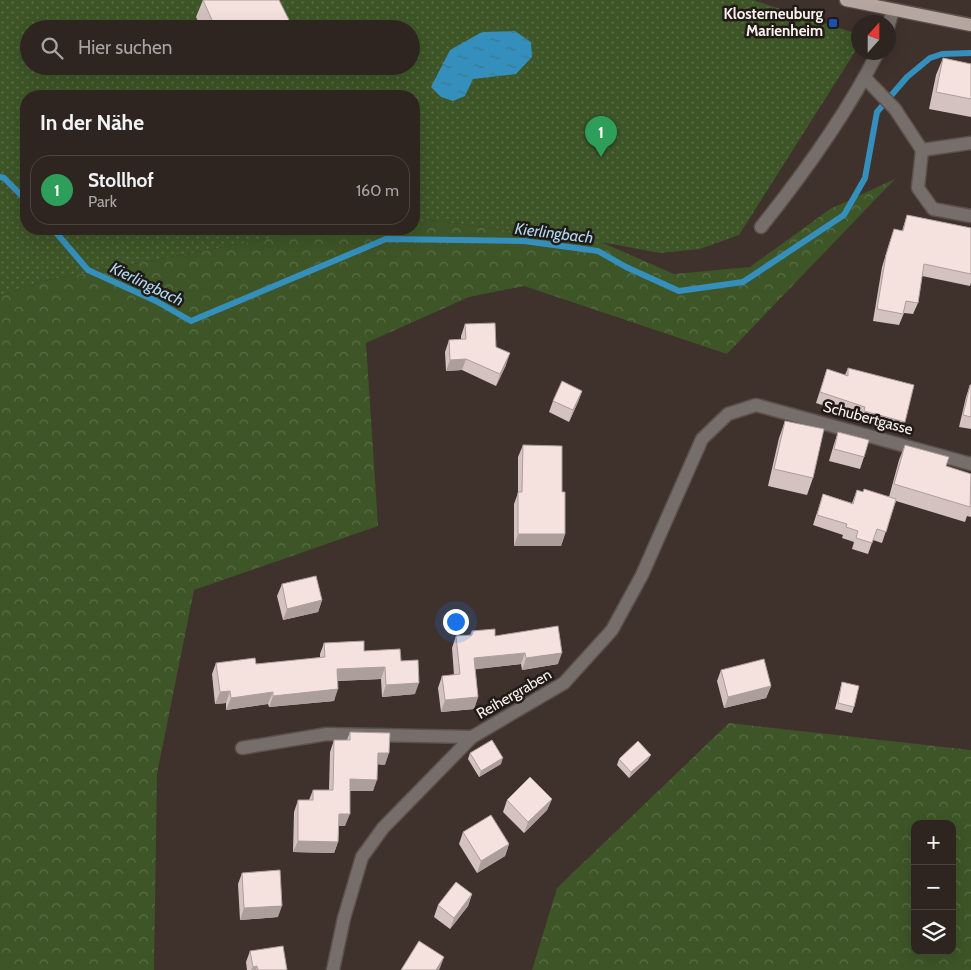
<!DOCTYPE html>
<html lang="de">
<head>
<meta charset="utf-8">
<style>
  body { margin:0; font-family:Cabin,sans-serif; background:#3b312d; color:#f1f3f6 }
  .controls { position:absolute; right:15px; bottom:15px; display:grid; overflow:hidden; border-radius:10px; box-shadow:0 5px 20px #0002 }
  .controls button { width:45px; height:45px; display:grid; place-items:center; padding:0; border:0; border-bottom:1px solid #4a423e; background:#2f2520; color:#f1f3f6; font:25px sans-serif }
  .compass { position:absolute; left:851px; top:15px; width:45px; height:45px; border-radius:50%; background:#2f2520; box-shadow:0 5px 20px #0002; rotate:21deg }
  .you { position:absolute; left:455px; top:621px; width:18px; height:18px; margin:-12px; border:4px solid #fff; border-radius:50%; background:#1a73e8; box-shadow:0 0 0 8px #1a73e833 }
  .badge { display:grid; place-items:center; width:32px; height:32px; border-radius:50%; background:#bca0f2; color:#fff; font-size:16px; font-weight:700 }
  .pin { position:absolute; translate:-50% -41px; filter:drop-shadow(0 1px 2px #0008) }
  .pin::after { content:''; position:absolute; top:26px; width:18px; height:15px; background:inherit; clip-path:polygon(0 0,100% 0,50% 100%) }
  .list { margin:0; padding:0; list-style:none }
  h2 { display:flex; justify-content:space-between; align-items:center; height:65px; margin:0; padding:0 20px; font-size:21px }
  h2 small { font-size:16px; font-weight:400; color:#a7a5a5 }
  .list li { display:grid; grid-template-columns:32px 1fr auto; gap:15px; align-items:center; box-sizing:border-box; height:70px; margin:0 10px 10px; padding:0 10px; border:1px solid #4a423e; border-radius:20px }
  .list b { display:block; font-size:19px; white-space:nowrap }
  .list p { margin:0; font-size:16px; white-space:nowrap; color:#a7a5a5 }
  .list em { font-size:16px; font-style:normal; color:#a7a5a5 }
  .icon { flex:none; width:28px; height:28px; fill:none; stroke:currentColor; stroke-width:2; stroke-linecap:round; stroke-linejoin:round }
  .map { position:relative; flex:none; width:971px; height:970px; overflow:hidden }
  .search { position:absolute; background:#2f2520; box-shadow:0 5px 20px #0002; left:20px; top:20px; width:400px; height:55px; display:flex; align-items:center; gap:12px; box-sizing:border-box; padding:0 18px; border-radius:28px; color:#a7a5a5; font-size:19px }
  .panel { position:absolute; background:#2f2520; box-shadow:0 5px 20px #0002; left:20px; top:90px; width:400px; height:145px; border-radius:20px }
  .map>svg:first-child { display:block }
  .forest { fill:url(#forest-crowns); fill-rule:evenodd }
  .park { fill:url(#park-dots); fill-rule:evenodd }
  .water { fill:url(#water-ripples) }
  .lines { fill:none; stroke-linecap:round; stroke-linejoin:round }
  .stream { stroke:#358fbc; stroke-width:6 }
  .minor-casing { stroke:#5d504a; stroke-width:15 }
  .major-casing { stroke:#5d504a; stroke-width:15 }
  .minor { stroke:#756e6b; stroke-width:12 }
  .major { stroke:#b5a79f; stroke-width:12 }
  .wall { fill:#d3c2bf }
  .shaded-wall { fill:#ac9e9b }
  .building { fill:#f5e2de; stroke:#ac9e9b }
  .transit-dot { fill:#1a4fb4; stroke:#211b18; stroke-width:2 }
  .labels { text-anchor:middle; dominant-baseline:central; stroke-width:5; stroke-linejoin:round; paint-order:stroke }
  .poi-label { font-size:15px; font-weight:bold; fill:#faf1ed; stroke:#211b18; text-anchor:end }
  .street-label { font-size:15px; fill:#faf1ed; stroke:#211b18 }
  .water-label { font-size:16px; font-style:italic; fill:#afd8f0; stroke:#211b18 }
</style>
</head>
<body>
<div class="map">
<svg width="971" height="970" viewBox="0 0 971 970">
  <defs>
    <pattern id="forest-crowns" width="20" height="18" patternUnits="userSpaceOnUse" patternTransform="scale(1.25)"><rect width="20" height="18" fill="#3d5527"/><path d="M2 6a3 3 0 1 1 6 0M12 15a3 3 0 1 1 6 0" fill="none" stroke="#5a6e47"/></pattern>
    <pattern id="park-dots" width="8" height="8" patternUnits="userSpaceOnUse" patternTransform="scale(1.25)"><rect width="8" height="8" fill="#3d5527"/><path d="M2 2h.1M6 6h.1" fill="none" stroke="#5a6e47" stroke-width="1.8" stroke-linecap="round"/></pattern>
    <pattern id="water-ripples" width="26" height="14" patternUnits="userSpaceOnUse" patternTransform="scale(1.25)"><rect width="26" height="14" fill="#358fbc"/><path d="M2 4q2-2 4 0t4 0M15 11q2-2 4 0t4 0" fill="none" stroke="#3d7693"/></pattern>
  </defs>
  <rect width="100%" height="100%" fill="#3f312b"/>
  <path class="forest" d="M895,179l-168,175 -203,-68 -55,11 -103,46 12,183 -184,64 -37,184 -3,196h-154v-674l43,-15 276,-52h95v-11l187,24 73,32 76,-7 80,-58z
    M729,723l242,27v220h-439l25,-82zM915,824h37v127h-37z"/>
  <path class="park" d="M0,0h753l105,34v13l-119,188 -39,14 -40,4 -59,-11 -187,-24v-122h-388v133h293l-276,52 -43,15zM29,29h382v37h-382z"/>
  <path class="water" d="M515,31l16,11 1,15 -16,17 -43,5 -8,17 -12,5 -12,-4 -10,-10 19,-37 32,-18z"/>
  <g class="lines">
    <path class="stream" d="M0,177l4,1 22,22
      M53,229l35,41 68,31 35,20 195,-82 138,2 74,10 28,16 53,24 64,-9 101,-67 21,-37 12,-66 30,-35 23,-19 12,-4 29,-1"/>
    <defs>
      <path id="minor" d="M888,27l5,-17
        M865,78l30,31 27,41 49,-7
        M922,150l-4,38 15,21 38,7
        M761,227c44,-55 85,-112 117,-175
        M242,748l85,-14 145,3
        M333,970l11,-52 18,-61 21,-29 89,-91 92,-54 48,-53 30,-55 60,-136 26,-25 28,-9 215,59"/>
      <path id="major" d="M846,0l125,25"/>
    </defs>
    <use href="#minor" class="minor-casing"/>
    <use href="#major" class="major-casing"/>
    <use href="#minor" class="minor"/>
    <use href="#major" class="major"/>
  </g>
  <path class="wall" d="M203,0l89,26 -1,3h-89l-6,-12z
    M943,58l28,6v53l-42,-8 7,-34z
    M220,66h18l-15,7z
    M907,215l64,13v55l-1,3 -48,-10 -4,27 -5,11 -9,-1 -5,12 -26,-4 9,-54 8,-26 4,-12 8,2z
    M465,324l31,23 10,18 -10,21 -34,-16 -16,1 -1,-19 4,-12 12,-1v-3z
    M848,368l57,54 -4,11 -41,-11 1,-4 -45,-15 11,-34 18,6z
    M970,385h1v44l-12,-2 7,-30z
    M582,391l-4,11 -9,20 -20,-10 4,-11z
    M785,421l28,57 -6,17 -39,-9 11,-48z
    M838,432l26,25 -4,12 -31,-8 5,-17z
    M523,445l42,89 -4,12h-47v-42l4,-11v-36z
    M905,445l41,21 25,8v43l-4,-1 -2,6 -69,-21 -14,42 -9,-3 -5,14 -16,-5 2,-7 -12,-4 1,-3 -30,-10 10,-31 29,9 5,-13 6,2 26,5 10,-37z
    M282,584l40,16 -4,12 -35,8 -6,-24z
    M472,631l23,5 63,28 -36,6 -1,-6 -46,5 3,28 -4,12 -33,3 -3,-24 4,-12 12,-1 -2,-27 4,-12 14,-1z
    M324,643l40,8 37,10 14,33 -33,3 -1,-18 -43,2 -4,20 -65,6 -1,-3 -42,6v-7l-11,1 -3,-30 4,-11 40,1 64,-6v-4z
    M721,670l50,16 -5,12 -42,10 -7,-27z
    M842,682l12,25 -2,6 -17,-4z
    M350,732l35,33 -7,-1 -5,27h-23l-5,35h-6l-1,16 -4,11 -41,-1 1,-40 4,-12h11l4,-10h16l1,-38 4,-12h13z
    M470,753l31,11 -22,13 -11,-18z
    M619,759l29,1 -19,18 -12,-13z
    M552,799l-5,11 -23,23 -21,-21 4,-12z
    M463,832l46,12 -4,12 -28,17 -18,-29z
    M242,873l36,44 -38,3 -2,-36z
    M472,894l-4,12 -18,23 -16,-12 4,-12z
    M250,951l37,19h-40l-1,-8z"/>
  <path class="shaded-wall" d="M226,66h12l-15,7z
    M510,353l-4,12 -10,21 4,-12z
    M466,359l-4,11 -16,1 4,-11z
    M582,391l-4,11 -9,20 4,-12z
    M518,534h47l-4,12h-47z
    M322,600l-4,12 -35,8 4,-11z
    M525,653l-4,11 -51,6 4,-12z
    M562,653l-4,11 -36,6 4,-12z
    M385,667l-4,12 -48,2 4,-12z
    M419,683l-4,11 -33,3 4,-12z
    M771,686l-5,12 -42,10 4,-11z
    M338,689l-4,12 -65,6 4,-11z
    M230,691l-4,12 -11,1 5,-12z
    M273,692l-5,12 -42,6 5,-12z
    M478,697l-4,12 -33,3 4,-12z
    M378,753h11l-4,12 -11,-1z
    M651,755l-3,5 -19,18 2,-6z
    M503,758l-2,6 -22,13 2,-6z
    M350,779l27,1 -4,11h-27z
    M552,799l-5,11 -23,23 4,-11z
    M339,814h11l-5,12h-10z
    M298,841l40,1 -4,11 -41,-1z
    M509,844l-4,12 -28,17 4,-12z
    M472,894l-4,12 -18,23 4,-11z
    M282,906l-4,11 -38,3 4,-12z
    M444,957l-4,11 -1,2h-3z
    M257,966l-1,4h-5l2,-3z"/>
  <path class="building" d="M203,0h76l13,26 -5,3h-71z
    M943,58l28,6v35l-35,-7z
    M907,215l64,13v46l-47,-10 -6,39 -12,-2 -3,13 -26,-5 9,-54 8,-26 9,2z
    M495,323l1,24 14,6 -10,21 -34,-15 -16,1 -1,-20 17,-1 -1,-15z
    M848,368l66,17 -9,37 -41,-11 1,-4 -45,-15 7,-23 21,7z
    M562,381l20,10 -9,19 -20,-9z
    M970,385h1v32l-8,-2z
    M785,421l39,8 -11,49 -39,-9z
    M838,432l31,8 -5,17 -30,-8z
    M523,445l39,1v46h3v42h-47v-42h4z
    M905,445l44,12 -3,9 25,8 -1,33 -76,-23z
    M864,489l32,10 -10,33 -9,-3 -5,14 -16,-5 2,-7 -12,-4 1,-3 -30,-9 6,-21 30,10 4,-14 6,2z
    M316,576l6,24 -35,9 -5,-25z
    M558,626l4,27 -36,5 -1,-5 -51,5 4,39 -33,3 -3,-24 18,-2 -4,-38 16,-1v-4l23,-2v7z
    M364,641v10l36,-2 1,12 17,-1 1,23 -33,2 -1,-18 -48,2 1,20 -65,7v-4l-42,6 -1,-7 -10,1 -4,-29 39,-5 1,6 69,-7 -1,-14z
    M764,659l7,27 -43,11 -7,-27z
    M842,682l17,4 -5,21 -16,-4z
    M350,732l40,1 -1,20h-11l-1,27 -27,-1v35h-11l-1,28 -40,-1v-41h15v-10h20l1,-50h16z
    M492,740l11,18 -22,13 -11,-18z
    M638,741l13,14 -20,17 -12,-13z
    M530,777l22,22 -24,23 -21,-22z
    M491,815l18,29 -28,17 -18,-29z
    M280,870l2,36 -38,2 -2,-35z
    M456,882l16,12 -18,24 -16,-13z
    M419,941l25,16 -8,13h-35z
    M283,946l4,24h-29l-1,-4 -4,1 -3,-16z"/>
  <rect class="transit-dot" x="828" y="18" width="10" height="10" rx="2.5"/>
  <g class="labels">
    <g class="poi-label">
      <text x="823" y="14">Klosterneuburg<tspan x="823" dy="17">Marienheim</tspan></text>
    </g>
    <g class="street-label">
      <text transform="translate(868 418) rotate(15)">Schubertgasse</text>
      <text transform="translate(514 694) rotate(-30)">Reihergraben</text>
    </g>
    <g class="water-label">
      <text transform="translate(554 233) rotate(7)">Kierlingbach</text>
      <text transform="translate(147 284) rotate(26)">Kierlingbach</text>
    </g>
  </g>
</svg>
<div class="controls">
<button>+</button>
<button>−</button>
<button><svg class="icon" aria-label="layers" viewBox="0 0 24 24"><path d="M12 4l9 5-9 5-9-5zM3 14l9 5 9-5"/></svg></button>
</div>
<svg class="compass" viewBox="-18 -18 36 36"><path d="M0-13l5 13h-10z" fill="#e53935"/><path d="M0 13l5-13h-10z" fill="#a7a5a5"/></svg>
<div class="you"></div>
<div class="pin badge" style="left:601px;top:157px;background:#2e9e5b">1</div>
<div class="search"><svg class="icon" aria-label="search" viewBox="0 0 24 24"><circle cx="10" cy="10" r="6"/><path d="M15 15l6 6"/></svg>Hier suchen</div>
<section class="panel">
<h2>In der Nähe<small></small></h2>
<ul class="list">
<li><span class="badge" style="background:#2e9e5b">1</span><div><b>Stollhof</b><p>Park</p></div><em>160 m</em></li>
</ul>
</section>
</div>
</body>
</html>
